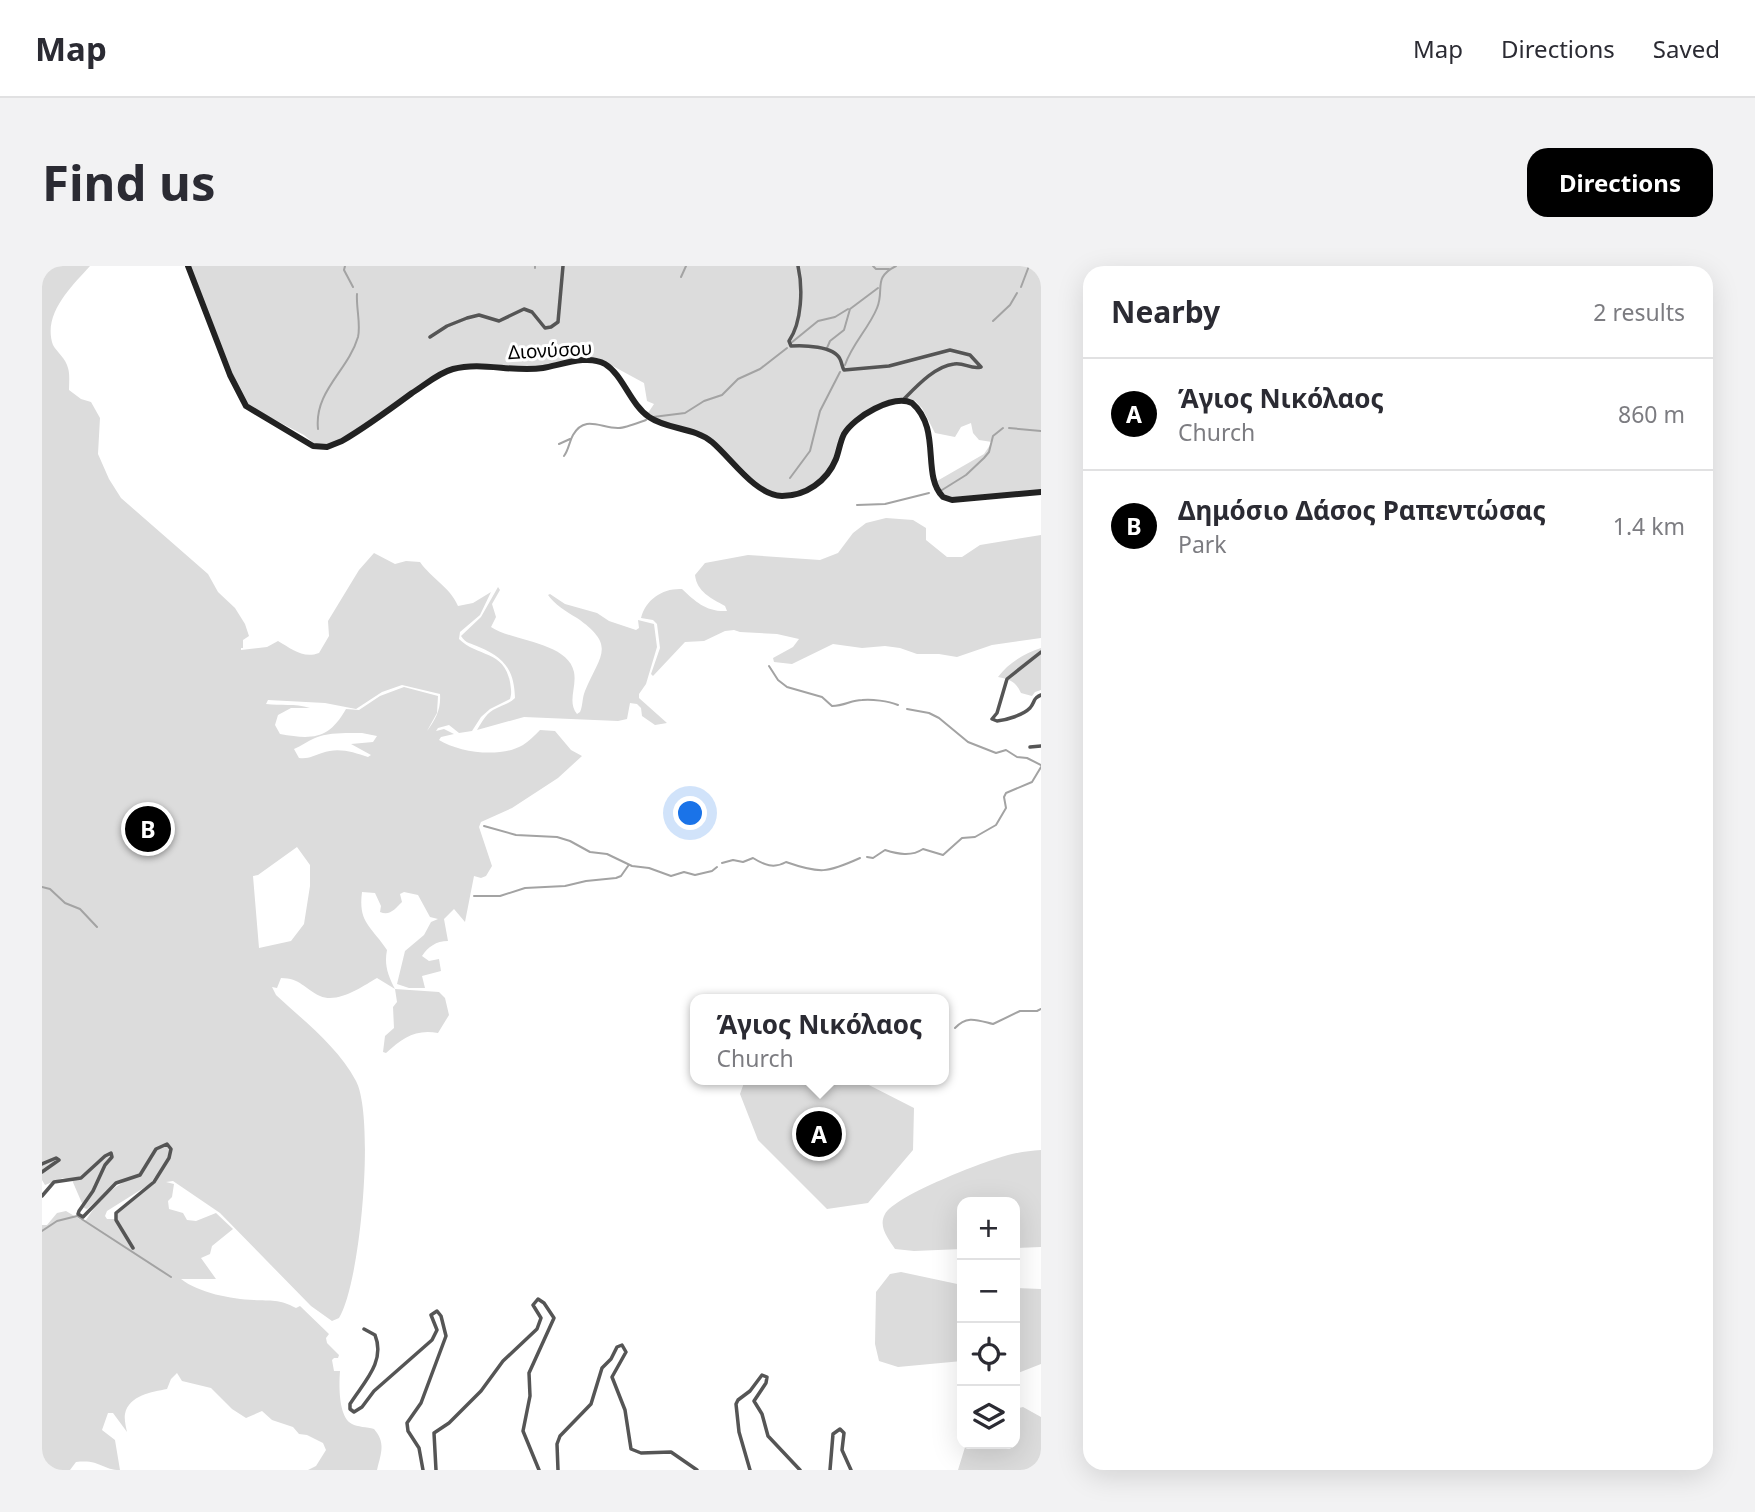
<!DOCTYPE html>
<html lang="en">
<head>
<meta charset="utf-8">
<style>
  body { margin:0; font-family:"Noto Sans",sans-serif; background:#f2f2f3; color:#2b2b33 }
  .controls { position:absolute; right:21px; bottom:21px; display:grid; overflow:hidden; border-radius:14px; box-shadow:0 7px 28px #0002 }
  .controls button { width:63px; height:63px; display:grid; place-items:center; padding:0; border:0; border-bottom:2px solid #e1e1e2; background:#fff; color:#2b2b33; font:35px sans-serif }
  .you { position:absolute; left:649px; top:548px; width:24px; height:24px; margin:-18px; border:5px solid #fff; border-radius:50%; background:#1a73e8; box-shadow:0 0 0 10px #1a73e833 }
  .badge { display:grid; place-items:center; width:46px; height:46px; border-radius:50%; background:#000; color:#fff; font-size:23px; font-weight:700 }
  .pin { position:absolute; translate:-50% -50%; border:4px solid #fff; box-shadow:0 2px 7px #0006 }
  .popup { position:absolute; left:648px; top:728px; width:259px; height:91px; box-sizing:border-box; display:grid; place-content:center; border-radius:14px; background:#fff; filter:drop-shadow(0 2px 5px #0005); font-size:23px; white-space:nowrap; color:#7c7c81 }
  .popup b { font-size:26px; color:#2b2b33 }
  .popup::after { content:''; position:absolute; left:50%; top:100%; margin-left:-14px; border:14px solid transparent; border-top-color:#fff }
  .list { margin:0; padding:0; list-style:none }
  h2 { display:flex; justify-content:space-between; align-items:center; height:91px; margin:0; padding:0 28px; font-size:30px }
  h2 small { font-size:23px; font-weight:400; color:#7c7c81 }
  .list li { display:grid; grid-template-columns:46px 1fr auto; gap:21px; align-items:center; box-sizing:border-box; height:112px; padding:0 28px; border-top:2px solid #e1e1e2 }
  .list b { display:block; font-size:26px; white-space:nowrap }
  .list p { margin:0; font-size:23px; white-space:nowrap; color:#7c7c81 }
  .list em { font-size:23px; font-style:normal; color:#7c7c81 }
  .icon { flex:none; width:38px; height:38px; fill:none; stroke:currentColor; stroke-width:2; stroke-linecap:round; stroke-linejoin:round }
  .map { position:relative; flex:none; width:999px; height:1204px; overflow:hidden; border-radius:21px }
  header { display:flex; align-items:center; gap:42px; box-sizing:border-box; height:98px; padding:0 35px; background:#fff; border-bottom:2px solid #e1e1e2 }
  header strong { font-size:33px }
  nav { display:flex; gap:38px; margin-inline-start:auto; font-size:24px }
  .intro { display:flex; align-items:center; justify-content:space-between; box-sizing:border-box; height:168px; padding:0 42px }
  h1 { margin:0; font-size:49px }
  .button { padding:18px 32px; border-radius:21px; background:#000; color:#fff; font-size:24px; font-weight:700 }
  main { display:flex; gap:42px; padding:0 42px }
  aside { flex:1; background:#fff; border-radius:21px; box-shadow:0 7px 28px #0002 }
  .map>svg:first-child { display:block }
  .green { fill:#dcdcdc; fill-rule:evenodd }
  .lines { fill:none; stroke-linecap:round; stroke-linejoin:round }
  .stream { stroke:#a3a3a3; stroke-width:2 }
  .minor { stroke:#555; stroke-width:3.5 }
  .secondary { stroke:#222; stroke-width:6 }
  .labels { text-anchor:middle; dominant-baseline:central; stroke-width:6; stroke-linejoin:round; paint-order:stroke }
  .street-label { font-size:19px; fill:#000; stroke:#fff }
</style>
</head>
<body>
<header>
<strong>Map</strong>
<nav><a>Map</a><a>Directions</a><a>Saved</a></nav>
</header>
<div class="intro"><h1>Find us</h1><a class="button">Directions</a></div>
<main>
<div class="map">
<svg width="999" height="1204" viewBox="0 0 999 1204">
  <rect width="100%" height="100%" fill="#fff"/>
  <path class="green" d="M0,0h48c-18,20 -48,48 -37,79 4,7 13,14 15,23 2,6 1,15 1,22l12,9 10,3 9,16 -2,36 11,25 12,19 87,76 10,18 17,16 10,16 4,12 -6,4v8h-2v2l26,-3 11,-6c14,8 25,18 41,12l10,-17 -1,-15 31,-51 15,-17 21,11 11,-3 14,1c11,16 30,25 38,44l15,-3 18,-11 -11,23 -20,17 -1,7c18,18 45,11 51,43 1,7 2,11 0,17l-20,10 -9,8 -9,14 -13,2 -10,-8 -11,3 -2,3 8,-2 10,5 -13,3 -2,3c21,13 62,18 84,5 6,-4 12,-10 17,-15l15,1 16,19 11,6 -24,22 -46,30 -31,14 -2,5 13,39 -6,10 -5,2 -7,-2 -9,46 -11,-13 -10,10 4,22c-12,0 -20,6 -26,15l7,5 10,-2 2,12 -19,5 3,12h-16l-12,-4 8,-33 19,-16 7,-13 7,-3 -8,-2 -12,-22 -14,-3 -4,2 2,8c-7,7 -12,14 -22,10l1,-6 -6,-13 -13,-1c-4,31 9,34 25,58 -3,15 1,25 8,39l44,3 6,6 4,17 -11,18c-23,-4 -35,5 -52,20l-3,-1 2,-16 9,-8 -1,-21 4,-5 -2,-13 -18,-11c-14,8 -39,26 -57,18 -15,-7 -20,-18 -39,-18l-4,10 -5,-1 4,8c28,26 62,52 80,86 19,36 5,201 -17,237l-7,3 -21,-15 -91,-93 -47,-32 -7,1 8,2 -2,13 -4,4 1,8 14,4 4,7 9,1 20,-8 17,16 -21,17 -2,8 -9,4 15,21h-35c18,14 50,20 73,21 17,1 25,-1 42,8l4,-2 29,28 -3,4 1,5 12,12 -1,3h-4l-2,2 2,11h6c-1,13 -2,46 12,53 5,3 15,3 22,5 12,14 7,24 3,41h-69l8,-4 10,-16 -3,-7 -16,-8 -8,-1 -6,-7 -21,-7 -10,-9 -16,7 -14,-9 -21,-21 -29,-7 -5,-8 -6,6 -4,10c-15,3 -38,6 -42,25 -1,5 1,13 2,18l-14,-19h-5l-6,17 13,10 5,30c-18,0 -20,-11 -44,-8l-6,8h-28v-245h5l10,-12 9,-2 15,9h5c16,-24 28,-35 56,-47l-26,9 -29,27 -3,-1 -12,-28 -9,-2 -18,7 -3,-5zM360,419l38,9c1,15 -4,25 -13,37l10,-18 1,-17 -34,-9 -24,9 -21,14 -13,-1c-17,30 -33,31 -66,25l-5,-9 3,-10 13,-7h19c-16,-5 -29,-2 -44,-4l2,-4 57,3 31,6 26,-17zM320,467l15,3 -4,6 -22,2 20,11 -3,2c-15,-5 -30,-10 -46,-4 -10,3 -12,6 -23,5l-5,-9c7,-3 14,-8 21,-11 14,-6 32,-5 47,-5zM255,581l13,18v21l-6,38 -13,17 -32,7 -6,-72 5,-1zM113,911h3l-2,5 -39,31v6h-10l-2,-3 2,-5 43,-27z
    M148,0h851v224l-86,8 -12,-4 -6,-13 47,-27 8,-12 -13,-2 -6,-7 -2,-10 -10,4 -6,10 -20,-4 -13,-25 -7,-7 -16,-3 -10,2 -40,24 -14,34 -11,18 -21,15 -21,3 -10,-1 -10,-6 -50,-47 -45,-16 -19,-11 6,-9 -7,-3 -3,-18 -46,-25 -71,10 -70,-2 -114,73 -13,6h-14l-12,-10 -54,-28 -11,-17z
    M844,252l27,2 13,8v12l21,17h15l18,-12 61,-10v103l-49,7 -35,12 -18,-3h-22l-17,-6 -15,-2 -23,2 -29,-4 -41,20 -18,-2 -1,-4 20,-11 6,-8 -22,-5 -37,-2 -6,-2 -9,1 -21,10 -19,1 -32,34 -2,-2 9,-26 -3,-24 -4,-4 -12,-2c5,-19 22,-30 41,-29 14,13 24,23 45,22l-2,-5c-14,-8 -28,-14 -30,-31l10,-12 43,-8 72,5 18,-7 15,-20 13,-10z
    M456,321l2,3 -8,14 4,13 -5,10c20,14 77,15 83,45 3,15 -7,30 3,42l3,-2c3,-7 2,-14 5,-21 15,-36 32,-45 -8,-73 -10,-6 -23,-14 -29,-23l2,-1 15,10 32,9 12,8 27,9 3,-2 -1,-8 16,4 3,23 -11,37 -7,10v4l28,25 -12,2 -13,-9 -1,-8 -4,-4 -7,-1 -3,16 -9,2 -94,-4 -47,13c5,-8 8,-15 16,-20 8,-5 15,-5 22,-12 -1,-28 -10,-40 -36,-51 -8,-4 -13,-3 -18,-11l20,-19z
    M999,382v42l-6,2 -3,4 -11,-3c-5,-11 -11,-14 -23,-16 10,-14 27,-24 43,-29z
    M703,814h110l8,2 51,26 -1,42 -45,53 -41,6 -69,-69 -18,-46z
    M999,884v97l-26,1v-46h-53v47l-48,2 -19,-2c-7,-11 -17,-22 -10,-35 11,-19 100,-53 123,-59 11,-3 22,-4 33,-5z
    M859,1006l61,13v76l-64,6 -19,-6 -4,-17 1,-52 14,-18z
    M973,1022l26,1v75l-23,9 -3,-1z
    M981,1141l18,10v53h-83l8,-26h49v-35z"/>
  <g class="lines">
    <path class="stream" d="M303,0l-1,4 9,17
      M831,0l3,3h13
      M493,2v-2
      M639,11l5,-11
      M979,21l8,-21
      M951,55l17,-16 7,-12
      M749,77l27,-22 17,-4 13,-8
      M785,82l3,-7 14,-11 6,-21 28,-21
      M803,99c7,-21 24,-37 32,-57 8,-19 -5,-30 19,-42
      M611,151l32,-4 19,-12 18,-6 16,-16 22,-10 27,-21
      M967,162l32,3
      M276,163c-4,-38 30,-58 40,-92 3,-13 -2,-29 -1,-43
      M517,178l11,-5
      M522,190c5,-7 5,-14 9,-21 12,-21 29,-6 46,-7 6,0 21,-6 27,-8
      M748,212l20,-27 10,-40 20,-39
      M900,224l24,-15 18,-17 5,-6 4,-16 10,-8
      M815,239l28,-1 44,-11
      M727,400l9,14 9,7 35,10 10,9c13,0 19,-6 30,-6 10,-1 26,1 36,5
      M865,443l22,4 10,5 29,24 28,11 10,-3 11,7 10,1 14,7
      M442,560l32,9 41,2 13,4 20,11 17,2 25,12 17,2 22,8 13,-4 11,3 17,-4 5,-4
      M825,591l6,1 12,-8c13,4 26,7 38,-1l20,6 19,-17 13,-1 21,-12 10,-17 -2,-11 2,-4 26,-11 9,-15
      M680,597l11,-3 10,2 10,-4c11,7 21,11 33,4 34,12 41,11 74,-4
      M0,621l8,2 15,14 15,6 17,18
      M432,630h26l25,-8 40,-2 21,-5 30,-3 5,-2 7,-10
      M913,762c12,-13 22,-8 38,-4l27,-13h17l4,-2
      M0,965l15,-10 20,-5 94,61"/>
    <path class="minor" d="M756,0c5,22 4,56 -9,75l2,5c12,-1 43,0 49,13 2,4 2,8 4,11l45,-4 61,-16 20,5 11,12c-10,3 -17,-5 -27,-3 -19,2 -38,23 -51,36
      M388,71l17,-11 20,-8 12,-3 20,6 25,-12 8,3 13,16 6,-1 7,-5 5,-56
      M999,386l-34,27 -10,34 -5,6 5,2c10,-1 26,-6 33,-13 5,-6 3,-10 11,-13
      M988,481l11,-1
      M0,898l14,-6 3,2 -17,12
      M0,930l12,-14 27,-4 24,-22 6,-3 1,4 -7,8 -12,26 -14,20 -1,3 5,3 33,-34 24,-8 16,-26 11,-5 4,5 -2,9 -15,24 -38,31v7l17,28
      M322,1063l11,6c11,27 -12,48 -25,69v5l4,3 8,-5 12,-16 58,-51 5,-10 -6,-15 6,-4 4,5 5,20 -25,67 -14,20 1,8 11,17 4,22
      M394,1204l-2,-37 15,-10 32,-32 22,-30 34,-32 4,-11 -8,-13 5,-6 6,4 10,15 -25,55 1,23 -7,35 16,39
      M516,1204l-1,-26 3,-8 31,-32 11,-36 9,-9 6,-12 5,-2 4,7 -14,25 13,33 6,39 10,4 30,-1 26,18
      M708,1204l-11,-38 -3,-28 2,-4 12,-9 12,-16 5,2 -1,6 -12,18 8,13 6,22 32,34
      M788,1204l3,-36 7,-5 4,4 -2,17 9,20"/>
    <path class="secondary" d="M146,0l42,109 16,31 67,40 14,1 15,-6c24,-14 47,-31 70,-48 13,-8 26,-20 41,-24 29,-8 60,4 90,-1 18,-3 45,-14 62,-4 18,11 25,40 44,53 19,13 45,10 63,25 20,17 43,53 70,54 24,0 45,-15 54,-37 3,-8 4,-17 8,-25 10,-17 49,-40 68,-31 30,26 9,72 31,94l9,3 89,-8"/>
  </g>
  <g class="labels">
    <g class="street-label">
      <text transform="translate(508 84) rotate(-3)">Διονύσου</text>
    </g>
  </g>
</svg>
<div class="controls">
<button>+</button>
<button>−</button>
<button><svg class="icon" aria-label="locate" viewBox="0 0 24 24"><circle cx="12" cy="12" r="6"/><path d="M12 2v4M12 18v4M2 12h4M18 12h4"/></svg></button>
<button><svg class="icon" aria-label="layers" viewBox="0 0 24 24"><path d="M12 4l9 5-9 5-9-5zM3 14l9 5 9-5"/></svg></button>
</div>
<div class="you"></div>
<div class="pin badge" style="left:777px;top:868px">A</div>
<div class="popup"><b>Άγιος Νικόλαος</b>Church</div>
<div class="pin badge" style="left:106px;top:563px">B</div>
</div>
<aside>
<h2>Nearby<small>2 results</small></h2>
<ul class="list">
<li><span class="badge">A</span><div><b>Άγιος Νικόλαος</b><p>Church</p></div><em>860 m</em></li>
<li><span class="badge">B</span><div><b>Δημόσιο Δάσος Ραπεντώσας</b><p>Park</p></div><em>1.4 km</em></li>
</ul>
</aside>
</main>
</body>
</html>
